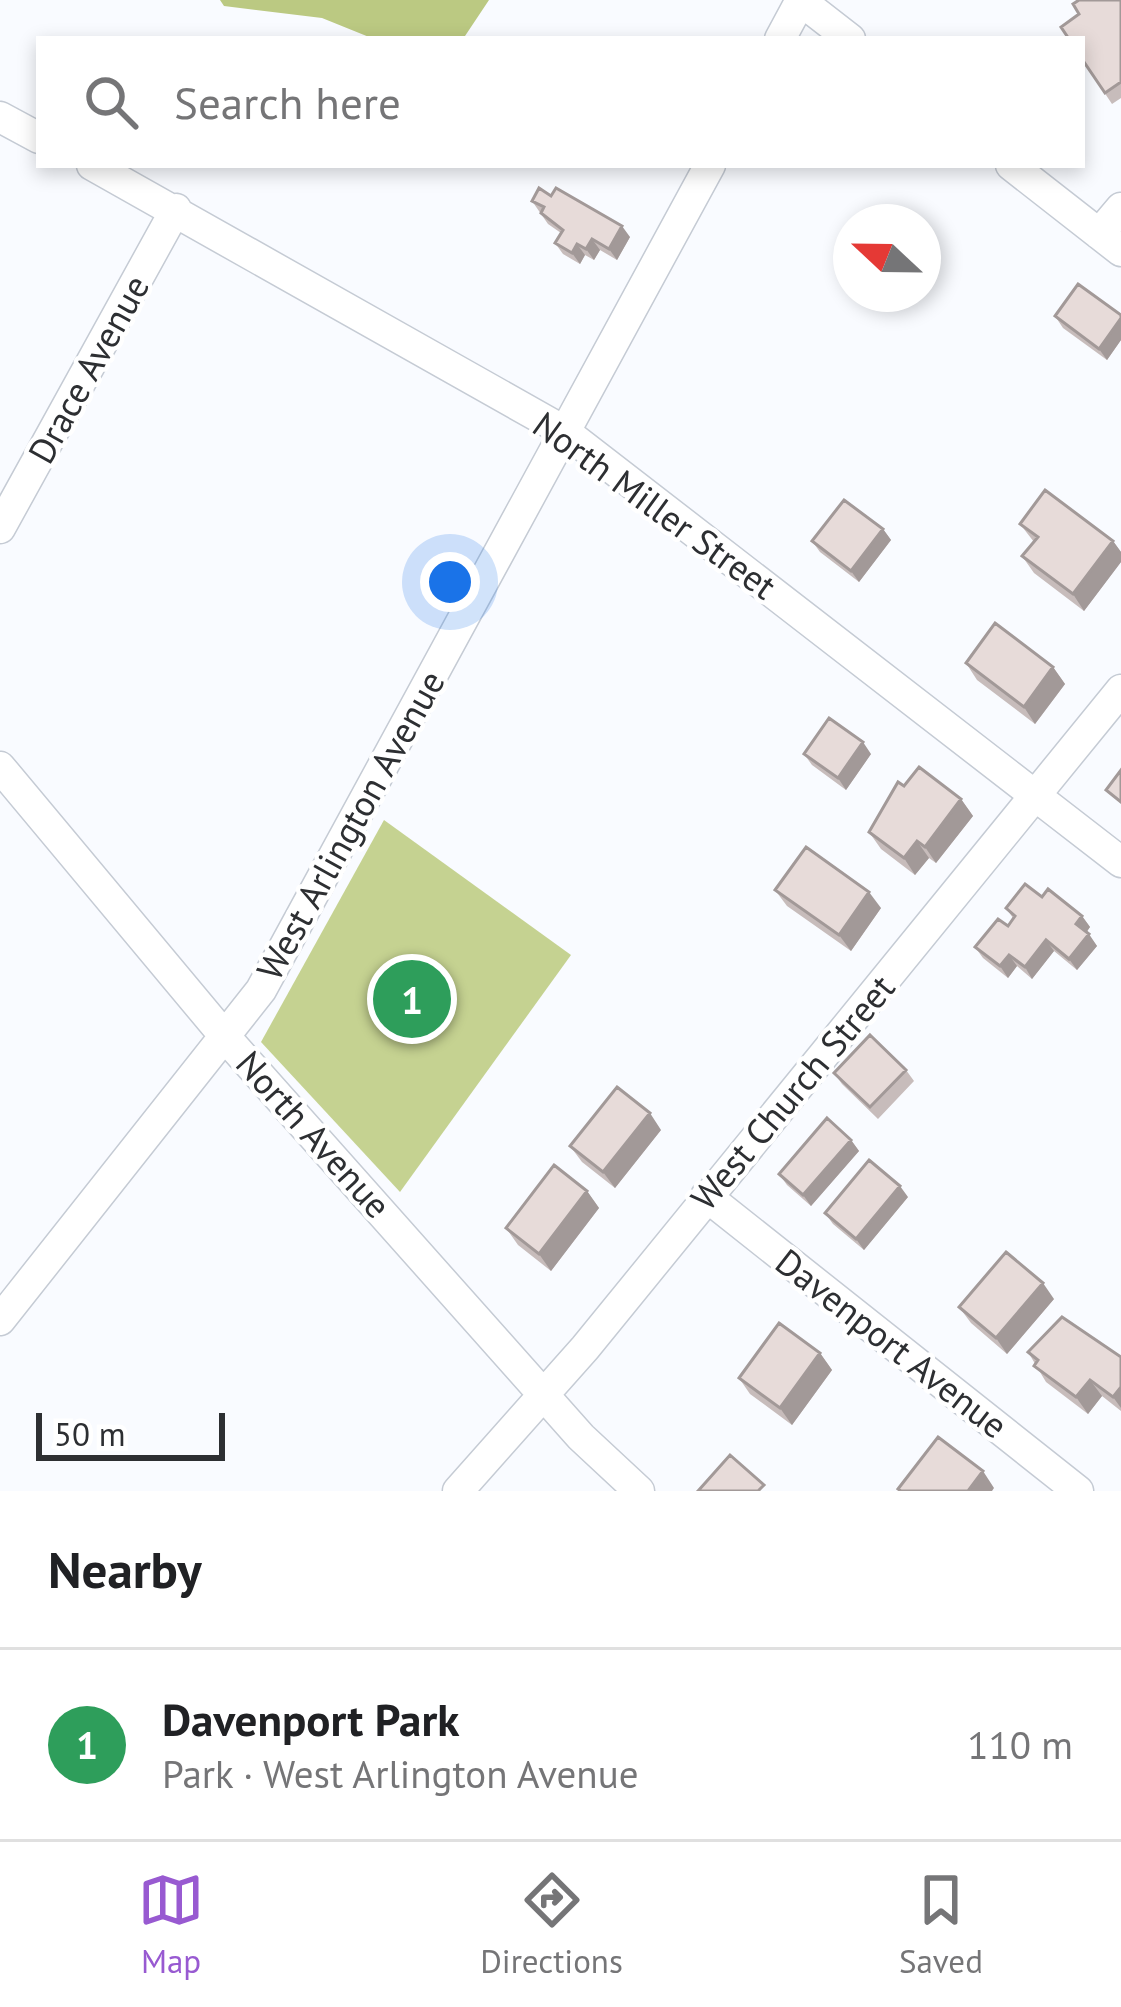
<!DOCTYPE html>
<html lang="en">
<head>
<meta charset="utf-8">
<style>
  body { margin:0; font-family:"PT Sans",sans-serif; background:#f2f2f2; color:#202124 }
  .compass { position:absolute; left:833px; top:204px; width:108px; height:108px; border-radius:50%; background:#fff; box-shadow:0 6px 18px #0003; rotate:292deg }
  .scale { position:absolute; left:36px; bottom:30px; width:189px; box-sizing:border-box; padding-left:12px; border:6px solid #2d2f32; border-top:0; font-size:33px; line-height:42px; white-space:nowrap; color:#2d2f32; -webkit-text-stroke:9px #fff; paint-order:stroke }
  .you { position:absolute; left:450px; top:582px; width:42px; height:42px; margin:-30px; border:9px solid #fff; border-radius:50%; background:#1a73e8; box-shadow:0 0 0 18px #1a73e833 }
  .badge { display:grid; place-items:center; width:78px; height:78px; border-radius:50%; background:#985ad1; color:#fff; font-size:39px; font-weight:700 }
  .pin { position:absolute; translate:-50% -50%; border:6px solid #fff; box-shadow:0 3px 12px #0006 }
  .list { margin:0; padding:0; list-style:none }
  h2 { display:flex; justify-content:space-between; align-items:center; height:156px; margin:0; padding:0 48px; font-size:51px }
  h2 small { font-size:39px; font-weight:400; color:#757577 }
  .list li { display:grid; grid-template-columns:78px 1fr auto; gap:36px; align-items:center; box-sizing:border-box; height:192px; padding:0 48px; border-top:3px solid #e0e0e0 }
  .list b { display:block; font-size:45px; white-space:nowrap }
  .list p { margin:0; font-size:39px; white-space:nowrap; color:#757577 }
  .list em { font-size:39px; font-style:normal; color:#757577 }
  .icon { flex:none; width:66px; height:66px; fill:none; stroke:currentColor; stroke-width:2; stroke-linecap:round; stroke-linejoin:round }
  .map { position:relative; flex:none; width:1121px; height:1491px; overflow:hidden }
  .search { position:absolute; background:#fff; box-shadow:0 6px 18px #0003; left:36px; right:36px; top:36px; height:132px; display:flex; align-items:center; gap:30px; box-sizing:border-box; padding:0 42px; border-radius:0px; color:#757577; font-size:45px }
  .sheet { height:348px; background:#fff }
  nav { display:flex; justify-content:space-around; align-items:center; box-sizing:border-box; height:168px; border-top:3px solid #e0e0e0; background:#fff; font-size:33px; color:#757577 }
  nav a { display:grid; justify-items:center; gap:6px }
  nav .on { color:#985ad1 }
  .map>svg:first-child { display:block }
  .green { fill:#c5d291 }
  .forest { fill:#bbc982 }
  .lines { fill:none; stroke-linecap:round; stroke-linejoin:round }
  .minor-casing { stroke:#c5cbd4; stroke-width:33 }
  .minor { stroke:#fff; stroke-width:30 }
  .wall { fill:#c7bcbb }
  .shaded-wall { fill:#a29998 }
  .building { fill:#e7dbd9; stroke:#a29998; stroke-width:3 }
  .labels { text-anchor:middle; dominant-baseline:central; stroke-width:9; stroke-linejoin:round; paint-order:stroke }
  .street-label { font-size:36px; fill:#2d2f32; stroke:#fff }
</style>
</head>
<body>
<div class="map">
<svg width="1121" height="1491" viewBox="0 0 1121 1491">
  <rect width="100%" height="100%" fill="#f9fbff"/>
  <path class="green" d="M384,820l187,135 -171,237 -139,-150z"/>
  <path class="forest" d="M220,0h269l-26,39h-89l-52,-21 -98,-12z"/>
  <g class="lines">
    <defs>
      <path id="minor" d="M801,1l49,38
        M780,39l21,-39
        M0,117l39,21
        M92,165l472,266 557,431
        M1011,165l110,86
        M1099,234l22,-26
        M0,528l176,-319
        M0,767l227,272 354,398 58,54
        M706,1196l372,295
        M0,1320l261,-330 449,-825
        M458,1491l127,-143 536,-658"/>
    </defs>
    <use href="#minor" class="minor-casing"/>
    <use href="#minor" class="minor"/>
  </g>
  <path class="wall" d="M1121,0v98l-9,6 -30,-45 -3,-45z
    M532,201l98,36 -13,23 -17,-10 -6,10 -9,-5 -5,9 -17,-10 -8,-11 6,-10 -13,-9z
    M1121,315v25l-14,20 -44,-32 -8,-12z
    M1020,524l93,17 8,11v10l-37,49 -50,-38 -12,-17 12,-14z
    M883,529l8,11 -32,42 -39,-30 -8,-11z
    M966,663l87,4 12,17 -30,40 -58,-44z
    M804,754h67l-25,36 -34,-25z
    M904,786l57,13 12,17 -37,47 -7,-5 -14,17 -34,-26 -12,-17z
    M775,890l106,18 -30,43 -64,-45z
    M1042,897l40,19 8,11 -4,5 11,14 -20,24 -23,-19 -22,28 -15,-13 -9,12 -25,-20 -8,-11 33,-21 5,-8 -7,-10z
    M906,1070l8,11 -36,38 -36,-35 -8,-11z
    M661,1130l-46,58 -33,-26 -12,-16z
    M851,1140l8,11 -48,55 -24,-21 -8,-11z
    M587,1191l12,17 -48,63 -33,-26 -12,-17z
    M908,1197l-44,53 -31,-26 -8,-11z
    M1054,1299l-47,55 -36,-31 -12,-16z
    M1028,1352l93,5v54l-19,-15 -14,18 -42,-32z
    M820,1353l12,17 -40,55 -42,-31 -11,-16z"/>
  <path class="shaded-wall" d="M622,226l8,11 -13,23 -8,-11z
    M592,239l8,11 -6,10 -8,-11z
    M577,244l8,11 -5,9 -8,-11z
    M1121,318v22l-14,20 -8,-11z
    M883,529l8,11 -32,42 -8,-11z
    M1113,541l8,11v10l-37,49 -11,-17z
    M1053,667l12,17 -30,40 -11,-17z
    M863,742l8,12 -25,36 -8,-12z
    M961,799l12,17 -37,47 -11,-16z
    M917,841l12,17 -14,17 -11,-17z
    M869,892l12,16 -30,43 -12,-16z
    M1082,916l8,11 -6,9 -8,-12z
    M1089,934l8,12 -20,24 -8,-11z
    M1046,940l8,11 -22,28 -7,-12z
    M1009,955l8,11 -9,12 -8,-12z
    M650,1113l11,17 -46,58 -12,-16z
    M851,1140l8,11 -48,55 -8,-11z
    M900,1186l8,11 -44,53 -8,-11z
    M587,1191l12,17 -48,63 -12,-17z
    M1043,1283l11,16 -47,55 -11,-16z
    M820,1353l12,17 -40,55 -12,-17z
    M1090,1380l12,16 -14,18 -12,-17z
    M1121,1387v21l-8,-11z
    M983,1471l11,17 -2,3h-24z"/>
  <path class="building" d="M1079,0h42v82l-16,11 -23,-34v-20h-13l-8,-12 18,-13 -6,-10z
    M539,188l12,8 5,-8 66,38 -13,23 -17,-10 -6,10 -9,-5 -5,9 -17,-10 8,-13 -22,-17 3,-6 -12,-6z
    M1078,284l43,31v3l-22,31 -44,-33z
    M1045,490l68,51 -40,53 -51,-38 16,-19 -18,-13z
    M844,500l39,29 -32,42 -39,-30z
    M995,623l58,44 -29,40 -58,-44z
    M829,718l34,24 -25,36 -34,-24z
    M919,767l42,32 -36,48 -8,-6 -13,17 -35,-26 29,-50 6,4z
    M1121,770v32l-15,-12z
    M806,847l63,45 -30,43 -64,-45z
    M1025,884l17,13 6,-8 34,27 -6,8 13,10 -20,25 -23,-19 -21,27 -16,-12 -9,11 -25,-19 23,-28 10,7 7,-10 -9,-8z
    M870,1035l36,35 -36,37 -36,-34z
    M617,1087l33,26 -47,59 -33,-26z
    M827,1118l24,22 -48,55 -24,-21z
    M869,1160l31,26 -44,53 -31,-26z
    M554,1165l33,26 -48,63 -33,-26z
    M1006,1252l37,31 -47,55 -37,-31z
    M1062,1317l59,40v30l-8,10 -23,-17 -14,17 -42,-31 4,-6 -10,-8z
    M779,1323l41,30 -40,55 -41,-30z
    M938,1437l45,34 -15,20h-67l-3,-2z
    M730,1455l34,30 -6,6h-60z"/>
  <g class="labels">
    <g class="street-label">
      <text transform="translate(88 369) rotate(-61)">Drace Avenue</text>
      <text transform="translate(655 505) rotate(36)">North Miller Street</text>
      <text transform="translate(350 825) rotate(-61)">West Arlington Avenue</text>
      <text transform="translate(792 1092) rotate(-50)">West Church Street</text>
      <text transform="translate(314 1134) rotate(48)">North Avenue</text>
      <text transform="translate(892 1343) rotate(38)">Davenport Avenue</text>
    </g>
  </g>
</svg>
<svg class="compass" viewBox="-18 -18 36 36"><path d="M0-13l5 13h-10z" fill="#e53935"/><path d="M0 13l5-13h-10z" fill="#757577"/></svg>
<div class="scale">50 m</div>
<div class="you"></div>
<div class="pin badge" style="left:412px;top:999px;background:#2e9e5b">1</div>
<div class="search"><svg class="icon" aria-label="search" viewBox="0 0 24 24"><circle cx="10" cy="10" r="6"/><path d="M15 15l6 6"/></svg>Search here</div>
</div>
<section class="sheet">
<h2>Nearby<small></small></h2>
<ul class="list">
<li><span class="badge" style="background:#2e9e5b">1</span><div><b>Davenport Park</b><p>Park · West Arlington Avenue</p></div><em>110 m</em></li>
</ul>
</section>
<nav>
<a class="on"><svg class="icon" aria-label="map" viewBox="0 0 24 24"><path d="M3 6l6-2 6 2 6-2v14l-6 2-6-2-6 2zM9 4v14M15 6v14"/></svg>Map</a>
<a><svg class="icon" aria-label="directions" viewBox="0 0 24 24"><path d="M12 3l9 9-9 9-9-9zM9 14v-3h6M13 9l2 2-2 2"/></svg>Directions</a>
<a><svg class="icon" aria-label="saved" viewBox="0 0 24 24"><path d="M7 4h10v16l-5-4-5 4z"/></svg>Saved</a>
</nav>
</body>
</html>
